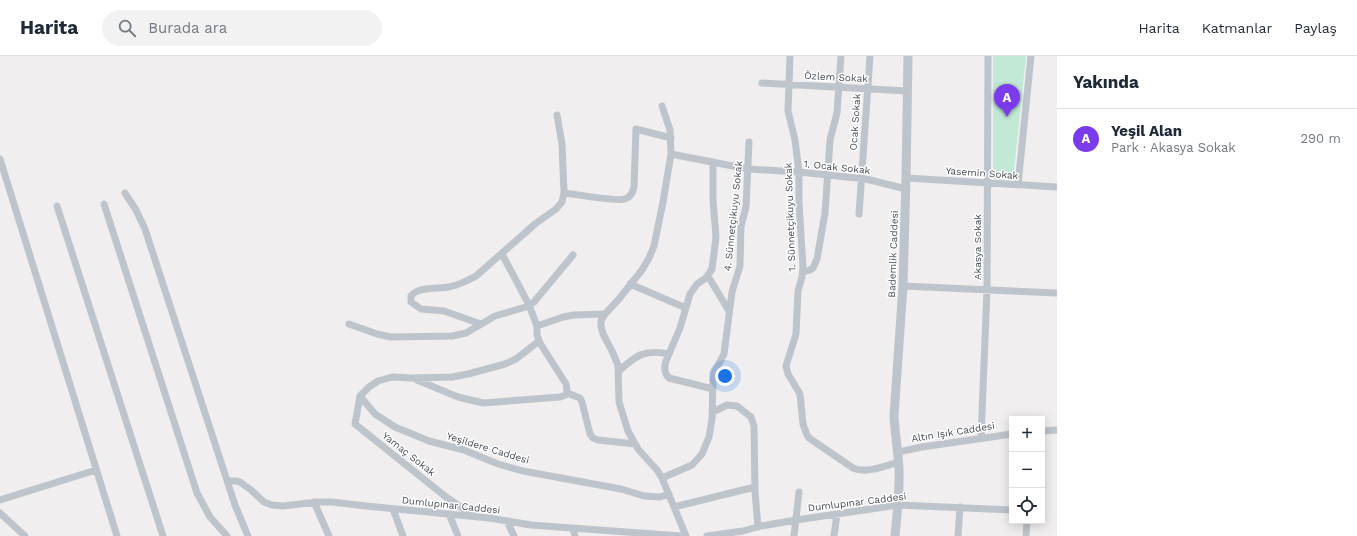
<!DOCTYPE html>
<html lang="tr">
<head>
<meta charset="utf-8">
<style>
  body { margin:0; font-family:"Work Sans",sans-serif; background:#f2f2f3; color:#1f2937 }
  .controls { position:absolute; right:12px; bottom:12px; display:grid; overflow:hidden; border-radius:0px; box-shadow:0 2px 10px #0003 }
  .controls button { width:36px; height:36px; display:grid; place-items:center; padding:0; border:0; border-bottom:1px solid #e0e1e3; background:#fff; color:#1f2937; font:20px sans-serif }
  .you { position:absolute; left:725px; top:320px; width:14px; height:14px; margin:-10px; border:3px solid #fff; border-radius:50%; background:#1a73e8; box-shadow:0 0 0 6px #1a73e833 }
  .badge { display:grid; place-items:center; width:26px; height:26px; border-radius:50%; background:#7c3aed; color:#fff; font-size:13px; font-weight:700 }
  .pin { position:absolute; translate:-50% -33px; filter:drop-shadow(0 1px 2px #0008) }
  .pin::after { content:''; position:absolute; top:21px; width:14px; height:12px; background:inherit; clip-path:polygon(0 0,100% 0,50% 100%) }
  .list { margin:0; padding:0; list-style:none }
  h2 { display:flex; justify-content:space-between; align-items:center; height:52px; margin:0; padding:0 16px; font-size:17px }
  h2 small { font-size:13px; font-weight:400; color:#747a83 }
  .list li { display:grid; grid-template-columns:26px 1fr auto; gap:12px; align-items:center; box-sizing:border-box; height:60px; padding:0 16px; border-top:1px solid #e0e1e3 }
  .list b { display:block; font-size:15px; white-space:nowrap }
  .list p { margin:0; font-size:13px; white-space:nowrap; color:#747a83 }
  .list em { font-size:13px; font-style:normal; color:#747a83 }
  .icon { flex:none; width:22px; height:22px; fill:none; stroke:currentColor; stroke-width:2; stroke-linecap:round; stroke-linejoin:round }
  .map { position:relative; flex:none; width:1057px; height:480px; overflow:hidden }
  header { display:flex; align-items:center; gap:24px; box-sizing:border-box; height:56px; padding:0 20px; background:#fff; border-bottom:1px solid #e0e1e3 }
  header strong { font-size:19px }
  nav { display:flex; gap:22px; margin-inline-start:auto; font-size:14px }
  .search { width:280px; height:36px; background:#f2f2f3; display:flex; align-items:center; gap:10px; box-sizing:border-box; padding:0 14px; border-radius:22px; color:#747a83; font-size:15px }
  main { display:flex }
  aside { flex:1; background:#fff }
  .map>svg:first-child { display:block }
  .green { fill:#c1e9d6 }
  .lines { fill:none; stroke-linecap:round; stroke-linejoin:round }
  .minor { stroke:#bec4cb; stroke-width:7 }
  .tertiary { stroke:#bec4cb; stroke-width:9 }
  .labels { text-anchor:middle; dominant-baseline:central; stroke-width:3; stroke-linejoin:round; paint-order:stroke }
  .street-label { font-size:10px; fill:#484f59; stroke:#fff }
</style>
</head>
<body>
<header>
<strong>Harita</strong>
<div class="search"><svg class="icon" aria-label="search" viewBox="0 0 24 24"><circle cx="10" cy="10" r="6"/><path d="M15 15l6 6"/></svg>Burada ara</div>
<nav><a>Harita</a><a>Katmanlar</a><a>Paylaş</a></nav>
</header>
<main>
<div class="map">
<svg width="1057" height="480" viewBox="0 0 1057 480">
  <rect width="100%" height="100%" fill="#f0eeee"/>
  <path class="green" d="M993,0h33l-13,124 -20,-1z"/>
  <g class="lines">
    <path class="minor" d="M790,0l-2,55 7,29 4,32v31l4,64 -1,10 -4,14 -2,43 -10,32 2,8 12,20 3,30 4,11 2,3 44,30c14,6 31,-2 46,-6
      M762,27l146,8
      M662,50l8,24 1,24 -8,48 -9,44 -5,12 -7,12 -23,29 -14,15 -4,7v5l2,8 9,17 6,14 1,37 9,29 10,18 19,21 5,8 24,58
      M671,98l77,15 51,3 67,7 40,10
      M0,103l117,377
      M713,106v38l3,37 -4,32 -6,9 -9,6 -7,10 -10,34 -14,33c-2,6 -2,12 3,17l44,11
      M906,122l151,9
      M1018,129l13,-129
      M125,137l11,17 9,19 90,276 13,31
      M564,137c11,1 53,9 61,6 6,-2 8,-7 9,-12l2,-58 35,9
      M104,148l93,289 13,24 17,19
      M57,150l106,330
      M859,158l11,-158
      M803,216l7,-2 3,-2 4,-9 8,-46 5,-73 7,-27 4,-57
      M708,220l21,35
      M630,228l56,24
      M903,230l154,7
      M349,268l28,10 14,3 61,-1 14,-3 29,-17 31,-9 8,-5 39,-47
      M481,268l-37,-13 -23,-2 -10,-7v-6c8,-10 27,-7 38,-9 10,-2 18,-6 27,-11l59,-52 21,-15 6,-7 2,-9 -2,-49 -5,-29
      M537,270l26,-9 11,-2 31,-1
      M619,315c17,-16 26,-22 50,-17
      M417,324l41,17 25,6 77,-6 6,-2 1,-4 -1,-7 -26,-41 -3,-8v-9l-8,-21 -27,-51
      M567,337l13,5 2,4 8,32 3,4 5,2 37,4
      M360,340l15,18 20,13 34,14 35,9 34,14 25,7 98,18 23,7 16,1 9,-3
      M713,356l14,-7 10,1 14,11 3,9 1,66 3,35
      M1042,375l15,-1
      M981,382l6,-148 1,-234
      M898,396l24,-5 90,-13
      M662,422l30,-13 10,-11 7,-17 3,-18 1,-38 1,-8 10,-19 8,-62 8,-26 1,-40 5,-19 3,-65
      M228,425h8l4,1 11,8 13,12 8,3 11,1 34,-4h15l34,4 123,12 42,7 150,11
      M0,444l96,-30
      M314,446l15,34
      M674,451l81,-20
      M393,453l10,27
      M0,457l25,23
      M449,458l9,22
      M473,459l-27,-18 -91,-73 5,-28 9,-9 9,-6 14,-4 20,1 40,-1 16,-3 37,-10 11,-5 23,-18
      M507,465l7,15
      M573,472l2,8
      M707,480l36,-5 18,-5 35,-6 102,-15 114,5
      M794,480l5,-44
      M834,480l3,-22
      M958,480l2,-29
      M1026,480l1,-15"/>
    <path class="tertiary" d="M895,480c2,-22 5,-45 4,-68 -1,-17 -4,-34 -5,-52l9,-130 3,-108 2,-122"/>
  </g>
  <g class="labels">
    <g class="street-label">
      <text transform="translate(836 21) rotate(3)">Özlem Sokak</text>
      <text transform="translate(855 66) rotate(-86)">Ocak Sokak</text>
      <text transform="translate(837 111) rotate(6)">1. Ocak Sokak</text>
      <text transform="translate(982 117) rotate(4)">Yasemin Sokak</text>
      <text transform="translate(733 160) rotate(-84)">4. Sünnetçikuyu Sokak</text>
      <text transform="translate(790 161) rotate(-92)">1. Sünnetçikuyu Sokak</text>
      <text transform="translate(977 191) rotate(-90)">Akasya Sokak</text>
      <text transform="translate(893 198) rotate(-88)">Bademlik Caddesi</text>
      <text transform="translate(953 376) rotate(-9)">Altın Işık Caddesi</text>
      <text transform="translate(488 392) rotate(17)">Yeşildere Caddesi</text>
      <text transform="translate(409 398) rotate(38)">Yamaç Sokak</text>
      <text transform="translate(857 446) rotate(-7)">Dumlupınar Caddesi</text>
      <text transform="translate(451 449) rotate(6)">Dumlupınar Caddesi</text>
    </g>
  </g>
</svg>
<div class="controls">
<button>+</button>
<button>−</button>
<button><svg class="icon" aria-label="locate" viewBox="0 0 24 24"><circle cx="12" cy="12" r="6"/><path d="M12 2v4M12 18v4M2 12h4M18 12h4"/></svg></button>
</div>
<div class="you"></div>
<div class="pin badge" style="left:1007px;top:61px">A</div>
</div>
<aside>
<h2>Yakında<small></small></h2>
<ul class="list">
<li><span class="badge">A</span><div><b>Yeşil Alan</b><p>Park · Akasya Sokak</p></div><em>290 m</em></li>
</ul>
</aside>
</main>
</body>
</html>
